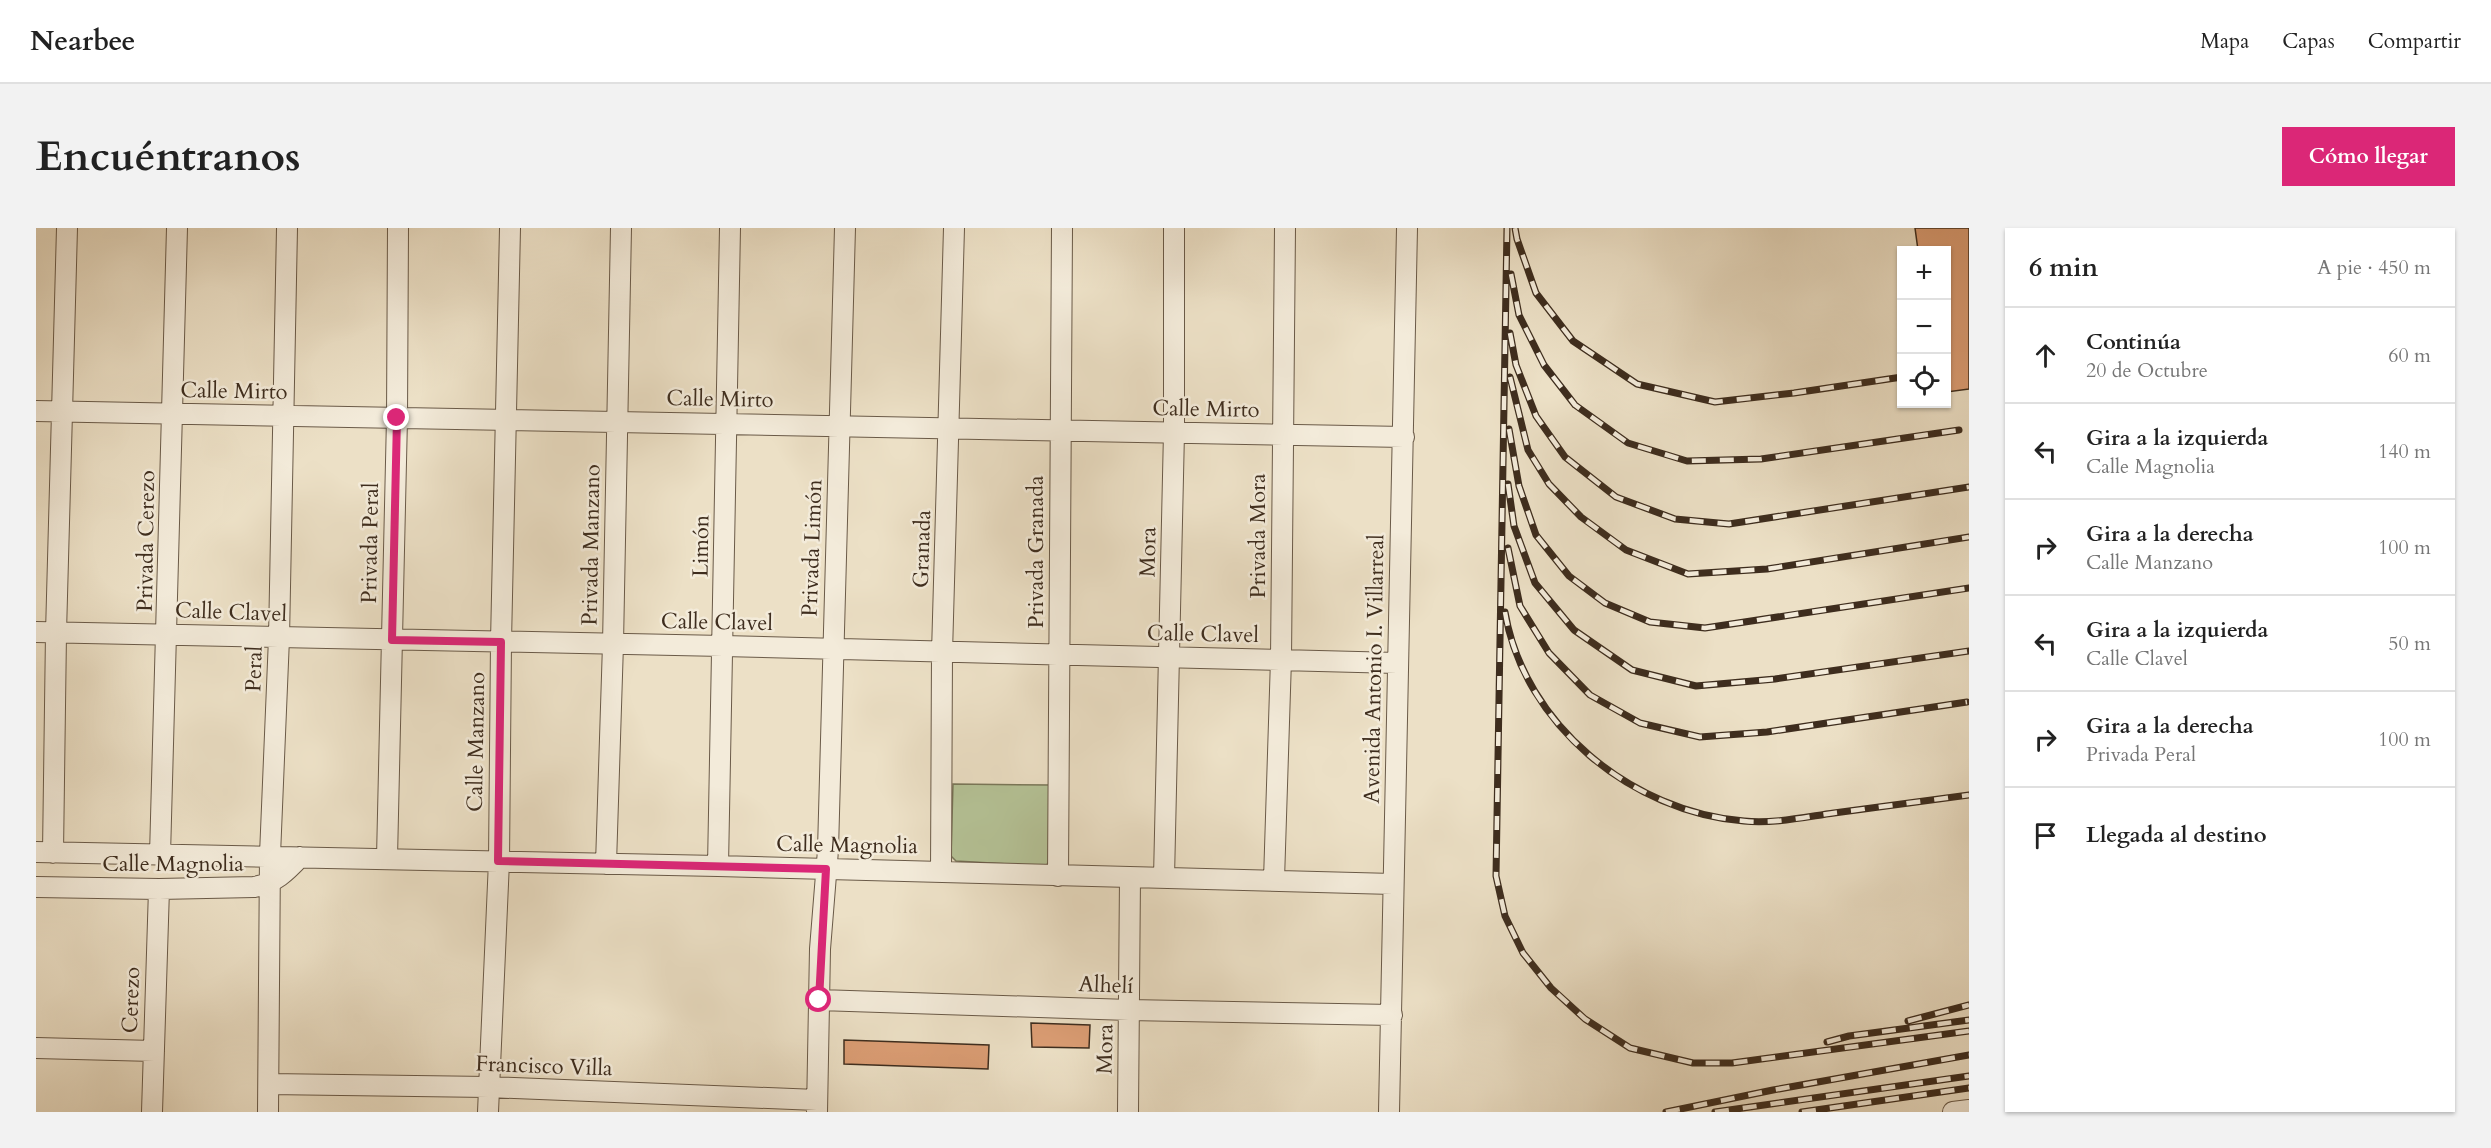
<!DOCTYPE html>
<html lang="es">
<head>
<meta charset="utf-8">
<style>
  body { margin:0; font-family:Cardo,serif; background:#f2f2f2; color:#222 }
  .controls { position:absolute; right:18px; top:18px; display:grid; overflow:hidden; border-radius:0px; box-shadow:0 2px 4px #0004 }
  .controls button { width:54px; height:54px; display:grid; place-items:center; padding:0; border:0; border-bottom:2px solid #e0e0e0; background:#fff; color:#222; font:30px sans-serif }
  .stop { position:absolute; width:18px; height:18px; margin:-14px; border:4px solid #db2777; border-radius:50%; background:#fff }
  .stop.end { background:#db2777; border-color:#fff; box-shadow:0 2px 6px #0008 }
  .list { margin:0; padding:0; list-style:none }
  h2 { display:flex; justify-content:space-between; align-items:center; height:78px; margin:0; padding:0 24px; font-size:26px }
  h2 small { font-size:20px; font-weight:400; color:#767676 }
  .list li { display:grid; grid-template-columns:39px 1fr auto; gap:18px; align-items:center; box-sizing:border-box; height:96px; padding:0 24px; border-top:2px solid #e0e0e0 }
  .list b { display:block; font-size:22px; white-space:nowrap }
  .list p { margin:0; font-size:20px; white-space:nowrap; color:#767676 }
  .list em { font-size:20px; font-style:normal; color:#767676 }
  .icon { flex:none; width:33px; height:33px; fill:none; stroke:currentColor; stroke-width:2; stroke-linecap:round; stroke-linejoin:round }
  .map { position:relative; flex:none; width:1933px; height:884px; overflow:hidden; border-radius:0px }
  header { display:flex; align-items:center; gap:36px; box-sizing:border-box; height:84px; padding:0 30px; background:#fff; border-bottom:2px solid #e0e0e0 }
  header strong { font-size:28px }
  nav { display:flex; gap:33px; margin-inline-start:auto; font-size:21px }
  .intro { display:flex; align-items:center; justify-content:space-between; box-sizing:border-box; height:144px; padding:0 36px }
  h1 { margin:0; font-size:42px }
  .button { padding:15px 27px; border-radius:0px; background:#db2777; color:#fff; font-size:21px; font-weight:700 }
  main { display:flex; gap:36px; padding:0 36px }
  aside { flex:1; background:#fff; border-radius:0px; box-shadow:0 2px 4px #0004 }
  .map>svg:first-child { display:block }
  .park { fill:#b5c397; stroke:#7a785a; stroke-width:1.5 }
  .building { fill:#db9d74; stroke:#3e2d1e; stroke-width:1.5 }
  .lines { fill:none; stroke-linecap:round; stroke-linejoin:round }
  .minor-casing { stroke:#6a5a48; stroke-width:22 }
  .minor { stroke:#f3ebda; stroke-width:20 }
  .rail-casing { stroke:#3e2d1e; stroke-width:7 }
  .rail { stroke:#f3ebda; stroke-width:4.5; stroke-dasharray:14; stroke-linecap:butt }
  .route { stroke:#db2777; stroke-width:8 }
  .labels { text-anchor:middle; dominant-baseline:central; stroke-width:5; stroke-linejoin:round; paint-order:stroke }
  .street-label { font-size:22px; fill:#3e2d1e; stroke:#f3ebda }
</style>
</head>
<body>
<header>
<strong>Nearbee</strong>
<nav><a>Mapa</a><a>Capas</a><a>Compartir</a></nav>
</header>
<div class="intro"><h1>Encuéntranos</h1><a class="button">Cómo llegar</a></div>
<main>
<div class="map">
<svg width="1933" height="884" viewBox="0 0 1933 884">
  <rect width="100%" height="100%" fill="#ece0c6"/>
  <filter id="stains"><feTurbulence type="fractalNoise" baseFrequency=".00333" numOctaves="4"/><feColorMatrix values="0 0 0 0 .2 0 0 0 0 .09 0 0 0 0 .02 0 0 0 .5 -.17"/></filter>
  <radialGradient id="worn" r=".72"><stop offset=".6" stop-color="#630" stop-opacity="0"/><stop offset="1" stop-color="#630" stop-opacity=".3"/></radialGradient>
  <path class="park" d="M917,556l98,1 -1,75 -4,6 -90,-5 -5,-5z"/>
  <path class="building" d="M1879,0h54v161l-22,3v-142h-29z
    M995,795l59,2 -1,23 -57,-1z
    M808,812l145,5 -1,24 -144,-5z"/>
  <g class="lines">
    <defs>
      <path id="minor" d="M0,183l1368,26
        M0,404l687,14 674,17
        M0,624l682,14 675,18
        M17,625l3,-220 11,-405
        M124,627l17,-627
        M351,630l10,-440 1,-190
        M570,636l7,-220 8,-416
        M682,638l12,-638
        M905,644l1,-219 12,-425
        M1022,648l4,-648
        M1128,650l10,-446v-204
        M1238,652l7,-221 4,-431
        M0,659l123,2 95,-2c20,-3 33,-16 46,-30
        M783,772l310,10 263,5
        M0,820l118,3
        M233,856l219,3 329,13
        M116,884l7,-223
        M232,884l2,-257 9,-217 8,-410
        M452,884l11,-251 2,-219 9,-414
        M781,884l3,-163 8,-99 17,-622
        M1092,884l2,-234
        M1353,884l18,-884
        M1917,884l16,-2"/>
    </defs>
    <use href="#minor" class="minor-casing"/>
    <use href="#minor" class="minor"/>
    <defs>
      <path id="rail" d="M1471,0l-11,648 9,40 18,37 28,35 34,31 45,29 63,15h39l237,-32
        M1479,0l2,11 19,54 37,48 64,43 78,18 79,-9 108,-16
        M1475,46l8,41 25,50 31,40 53,38 59,18 74,-2 198,-29
        M1474,105l6,32 20,51 29,41 51,40 59,22 54,5 240,-37
        M1474,149l18,73 21,34 32,33 45,33 62,24 79,-5 202,-32
        M1473,201l10,57 17,49 33,41 36,27 45,19 55,6 264,-40
        M1472,256l6,42 21,57 39,47 58,40 64,16 79,-7 194,-28
        M1472,320l12,58 29,47 41,42 50,28 60,14 67,-5 200,-30
        M1469,384c19,113 127,200 239,209 29,3 61,-4 90,-8 45,-6 90,-12 135,-18
        M1872,793l61,-16
        M1791,814l22,-6 120,-16
        M1630,884l107,-22 196,-35
        M1679,884l254,-36
        M1766,884l167,-24"/>
    </defs>
    <use href="#rail" class="rail-casing"/>
    <use href="#rail" class="rail"/>
  </g>
  <g class="lines">
    <path class="route" d="M361,190l-5,222 109,2 -3,219 328,8 -7,131"/>
  </g>
  <g class="labels">
    <g class="street-label">
      <text transform="translate(198 163) rotate(1)">Calle Mirto</text>
      <text transform="translate(684 171) rotate(1)">Calle Mirto</text>
      <text transform="translate(1170 181) rotate(1)">Calle Mirto</text>
      <text transform="translate(1222 308) rotate(-90)">Privada Mora</text>
      <text transform="translate(110 313) rotate(-89)">Privada Cerezo</text>
      <text transform="translate(334 315) rotate(-89)">Privada Peral</text>
      <text transform="translate(555 317) rotate(-89)">Privada Manzano</text>
      <text transform="translate(665 318) rotate(-89)">Limón</text>
      <text transform="translate(776 320) rotate(-88)">Privada Limón</text>
      <text transform="translate(886 321) rotate(-88)">Granada</text>
      <text transform="translate(1000 324) rotate(-90)">Privada Granada</text>
      <text transform="translate(1112 324) rotate(-89)">Mora</text>
      <text transform="translate(195 384) rotate(2)">Calle Clavel</text>
      <text transform="translate(681 394) rotate(1)">Calle Clavel</text>
      <text transform="translate(1167 406) rotate(1)">Calle Clavel</text>
      <text transform="translate(218 441) rotate(-88)">Peral</text>
      <text transform="translate(1338 441) rotate(-89)">Avenida Antonio I. Villarreal</text>
      <text transform="translate(440 514) rotate(-89)">Calle Manzano</text>
      <text transform="translate(811 617) rotate(1)">Calle Magnolia</text>
      <text x="137" y="636">Calle Magnolia</text>
      <text transform="translate(1070 757) rotate(2)">Alhelí</text>
      <text transform="translate(95 772) rotate(-88)">Cerezo</text>
      <text transform="translate(1069 821) rotate(-89)">Mora</text>
      <text transform="translate(508 838) rotate(2)">Francisco Villa</text>
    </g>
  </g>
  <rect width="100%" height="100%" filter="url(#stains)"/>
  <rect width="100%" height="100%" fill="url(#worn)"/>
</svg>
<div class="controls">
<button>+</button>
<button>−</button>
<button><svg class="icon" aria-label="locate" viewBox="0 0 24 24"><circle cx="12" cy="12" r="6"/><path d="M12 2v4M12 18v4M2 12h4M18 12h4"/></svg></button>
</div>
<div class="stop" style="left:783px;top:772px"></div>
<div class="stop end" style="left:361px;top:190px"></div>
</div>
<aside>
<h2>6 min<small>A pie · 450 m</small></h2>
<ul class="list">
<li><svg class="icon" aria-label="ahead" viewBox="0 0 24 24"><path d="M12 20V5M6 11l6-6 6 6"/></svg><div><b>Continúa</b><p>20 de Octubre</p></div><em>60 m</em></li>
<li><svg class="icon" aria-label="left" viewBox="0 0 24 24"><path d="M17 20v-9H6M10 6l-5 5 5 5"/></svg><div><b>Gira a la izquierda</b><p>Calle Magnolia</p></div><em>140 m</em></li>
<li><svg class="icon" aria-label="right" viewBox="0 0 24 24"><path d="M7 20v-9h11M14 6l5 5-5 5"/></svg><div><b>Gira a la derecha</b><p>Calle Manzano</p></div><em>100 m</em></li>
<li><svg class="icon" aria-label="left" viewBox="0 0 24 24"><path d="M17 20v-9H6M10 6l-5 5 5 5"/></svg><div><b>Gira a la izquierda</b><p>Calle Clavel</p></div><em>50 m</em></li>
<li><svg class="icon" aria-label="right" viewBox="0 0 24 24"><path d="M7 20v-9h11M14 6l5 5-5 5"/></svg><div><b>Gira a la derecha</b><p>Privada Peral</p></div><em>100 m</em></li>
<li><svg class="icon" aria-label="arrive" viewBox="0 0 24 24"><path d="M6 21V4h12l-3 4 3 4H6"/></svg><div><b>Llegada al destino</b></div></li>
</ul>
</aside>
</main>
</body>
</html>
